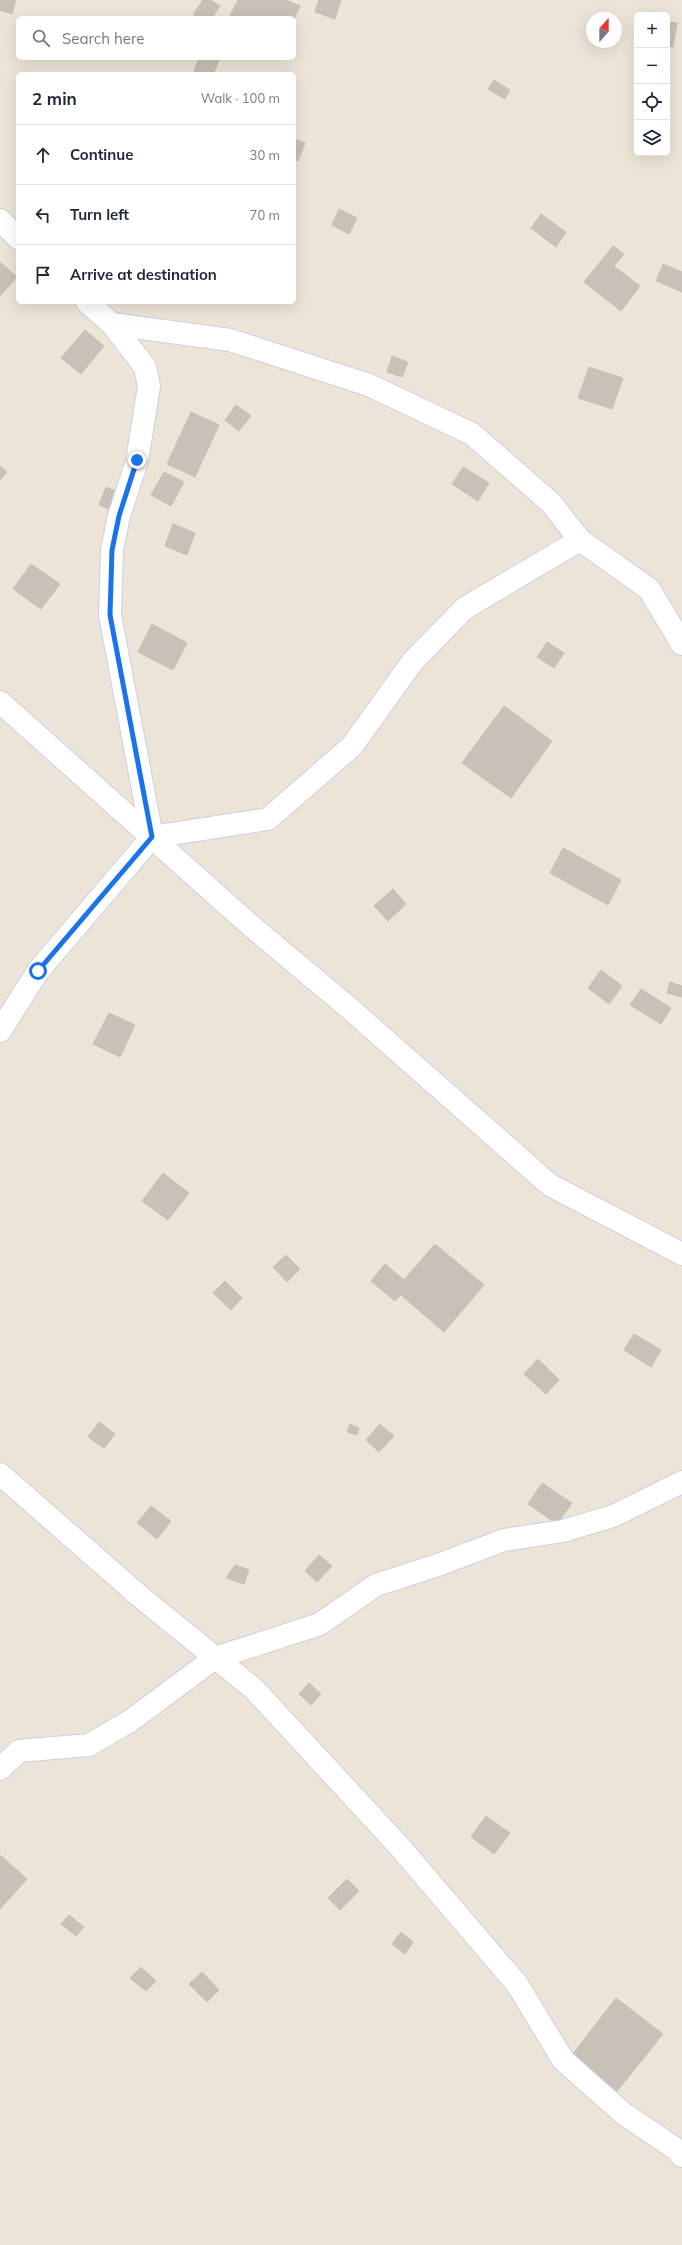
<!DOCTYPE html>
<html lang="en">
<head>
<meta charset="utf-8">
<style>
  body { margin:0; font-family:Mulish,sans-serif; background:#f2f2f3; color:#1f2937 }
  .controls { position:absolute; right:12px; top:12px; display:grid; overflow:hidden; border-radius:6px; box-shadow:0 4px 16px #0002 }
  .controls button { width:36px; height:36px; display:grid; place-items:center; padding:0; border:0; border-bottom:1px solid #e0e1e3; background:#fff; color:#1f2937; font:20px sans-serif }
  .compass { position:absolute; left:586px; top:12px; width:36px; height:36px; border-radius:50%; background:#fff; box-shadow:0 4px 16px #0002; rotate:21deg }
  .stop { position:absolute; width:12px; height:12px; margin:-9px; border:3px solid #1a73e8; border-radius:50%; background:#fff }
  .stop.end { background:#1a73e8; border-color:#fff; box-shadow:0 1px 4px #0008 }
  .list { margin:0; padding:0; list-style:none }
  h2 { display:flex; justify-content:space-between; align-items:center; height:52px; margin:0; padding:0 16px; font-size:17px }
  h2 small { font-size:13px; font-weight:400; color:#747a83 }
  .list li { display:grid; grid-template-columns:26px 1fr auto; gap:12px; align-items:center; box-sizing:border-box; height:60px; padding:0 16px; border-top:1px solid #e0e1e3 }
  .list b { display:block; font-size:15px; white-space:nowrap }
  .list em { font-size:13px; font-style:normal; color:#747a83 }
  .icon { flex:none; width:22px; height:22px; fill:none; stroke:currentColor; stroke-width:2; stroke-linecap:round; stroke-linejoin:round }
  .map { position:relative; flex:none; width:682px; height:2245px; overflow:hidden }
  .search { position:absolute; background:#fff; box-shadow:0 4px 16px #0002; left:16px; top:16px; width:280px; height:44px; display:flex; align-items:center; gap:10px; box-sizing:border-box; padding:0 14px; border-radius:6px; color:#747a83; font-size:15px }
  .panel { position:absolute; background:#fff; box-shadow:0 4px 16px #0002; left:16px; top:72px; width:280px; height:232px; border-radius:6px }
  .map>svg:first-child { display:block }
  .building { fill:#c7c1b7; stroke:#c8c1b1 }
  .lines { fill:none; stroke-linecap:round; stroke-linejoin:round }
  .minor-casing { stroke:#cccfe3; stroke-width:24 }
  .minor { stroke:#fff; stroke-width:22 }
  .route { stroke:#1a73e8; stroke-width:5 }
</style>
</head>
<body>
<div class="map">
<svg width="682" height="2245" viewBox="0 0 682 2245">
  <rect width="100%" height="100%" fill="#ece5d7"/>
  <path class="building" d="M0,0h16l-4,14 -12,-4z
    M203,0h8l9,6 -8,12h-13l-6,-4z
    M238,0h48l14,6 -6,13 -65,-1z
    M319,0h22l-6,19 -20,-7z
    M667,22l10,1 -4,24 -6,-1z
    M199,58h21l-7,16h-20z
    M494,80l16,10 -5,9 -17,-10z
    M294,139l11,4 -7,18 -4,-1z
    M339,209l18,9 -8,16 -17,-9z
    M541,214l25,18 -10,15 -25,-19z
    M613,246l11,8 -10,12 26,20 -19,25 -37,-29z
    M0,262l17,15 -17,19z
    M663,264l19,8v20l-26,-11z
    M85,330l19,16 -23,28 -20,-16z
    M392,356l16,6 -6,15 -15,-5z
    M589,367l34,11 -11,31 -34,-11z
    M236,405l15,11 -12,15 -14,-11z
    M191,412l28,13 -24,52 -28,-13z
    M0,466l7,6 -7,8z
    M463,467l26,16 -11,18 -26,-17z
    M164,472l20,10 -13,24 -20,-11z
    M106,487l14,6 -7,18 -14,-6z
    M173,524l22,9 -8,22 -22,-9z
    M31,564l29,20 -19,25 -28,-20z
    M152,624l35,19 -14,27 -35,-18z
    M547,642l17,11 -10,15 -17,-11z
    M504,706l48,35 -41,57 -49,-35z
    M563,848l58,32 -13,25 -58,-32z
    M393,889l13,15 -18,17 -14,-15z
    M601,970l21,16 -13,18 -21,-16z
    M670,982l12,4v11l-15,-4z
    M641,989l30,19 -10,16 -31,-19z
    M109,1013l26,12 -15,32 -27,-13z
    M163,1173l26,20 -21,27 -26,-19z
    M435,1244l49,41 -40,47 -43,-37 -6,6 -24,-20 14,-17 19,16z
    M286,1255l14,14 -13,13 -14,-15z
    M225,1281l17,17 -11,12 -18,-17z
    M634,1334l27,16 -10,17 -27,-17z
    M538,1359l21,21 -13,14 -22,-20z
    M99,1422l16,12 -11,14 -16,-11z
    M350,1424l9,4 -2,7 -10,-3z
    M380,1424l14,12 -15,16 -13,-12z
    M542,1483l30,20 -15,21 -29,-20z
    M151,1506l20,15 -14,18 -20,-16z
    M319,1555l13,11 -15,16 -12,-11z
    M235,1565l14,5 -5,14 -18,-6z
    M309,1683l12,11 -10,11 -12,-11z
    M486,1816l24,17 -16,21 -23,-17z
    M0,1855l27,24 -27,30z
    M347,1879l12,12 -19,19 -12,-12z
    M69,1915l15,12 -8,9 -15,-12z
    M401,1932l12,10 -8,12 -13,-10z
    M141,1967l15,14 -10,10 -16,-13z
    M202,1972l17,18 -12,12 -18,-18z
    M616,1998l47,36 -49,61 -45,-36z"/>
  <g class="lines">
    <defs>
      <path id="minor" d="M0,220l18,18
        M87,302l25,22 33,43 4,19 -12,75 -18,55 -7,34 -2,65 42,222
        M112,324l118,16 139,45 103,49 79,69 29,37
        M0,702l250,223 98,82 202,178 132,69
        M0,1031l38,-60 114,-134 116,-18 84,-73 61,-85 52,-53 115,-68 69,49 33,55
        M0,1474l143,125 111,90 145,157 118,138 46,76 61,54 55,37 3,5
        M0,1769l19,-18 70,-6 41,-24 85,-63 105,-34 56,-39 62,-20 66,-25 59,-9 50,-15 69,-34"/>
    </defs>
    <use href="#minor" class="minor-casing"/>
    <use href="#minor" class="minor"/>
  </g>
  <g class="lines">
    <path class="route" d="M38,971l114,-134 -42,-222 2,-65 7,-34 18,-56"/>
  </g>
</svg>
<div class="controls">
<button>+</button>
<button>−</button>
<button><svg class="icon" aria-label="locate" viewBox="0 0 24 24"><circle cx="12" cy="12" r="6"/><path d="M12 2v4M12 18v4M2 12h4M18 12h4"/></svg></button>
<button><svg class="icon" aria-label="layers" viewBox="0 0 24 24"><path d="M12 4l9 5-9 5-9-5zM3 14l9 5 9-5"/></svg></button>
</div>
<svg class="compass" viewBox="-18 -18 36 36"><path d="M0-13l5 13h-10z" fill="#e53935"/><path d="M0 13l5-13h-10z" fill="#747a83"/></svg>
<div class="stop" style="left:38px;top:971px"></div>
<div class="stop end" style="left:137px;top:460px"></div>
<div class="search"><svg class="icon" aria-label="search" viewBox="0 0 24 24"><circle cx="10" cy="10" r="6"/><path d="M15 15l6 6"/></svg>Search here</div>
<section class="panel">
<h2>2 min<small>Walk · 100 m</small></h2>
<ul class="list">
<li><svg class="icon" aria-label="ahead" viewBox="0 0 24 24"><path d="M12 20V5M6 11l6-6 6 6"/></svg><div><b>Continue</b></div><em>30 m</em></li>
<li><svg class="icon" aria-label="left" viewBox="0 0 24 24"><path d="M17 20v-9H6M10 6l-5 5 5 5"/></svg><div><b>Turn left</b></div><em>70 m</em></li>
<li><svg class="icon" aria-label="arrive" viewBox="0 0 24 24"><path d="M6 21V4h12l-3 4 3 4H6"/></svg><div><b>Arrive at destination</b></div></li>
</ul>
</section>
</div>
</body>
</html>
